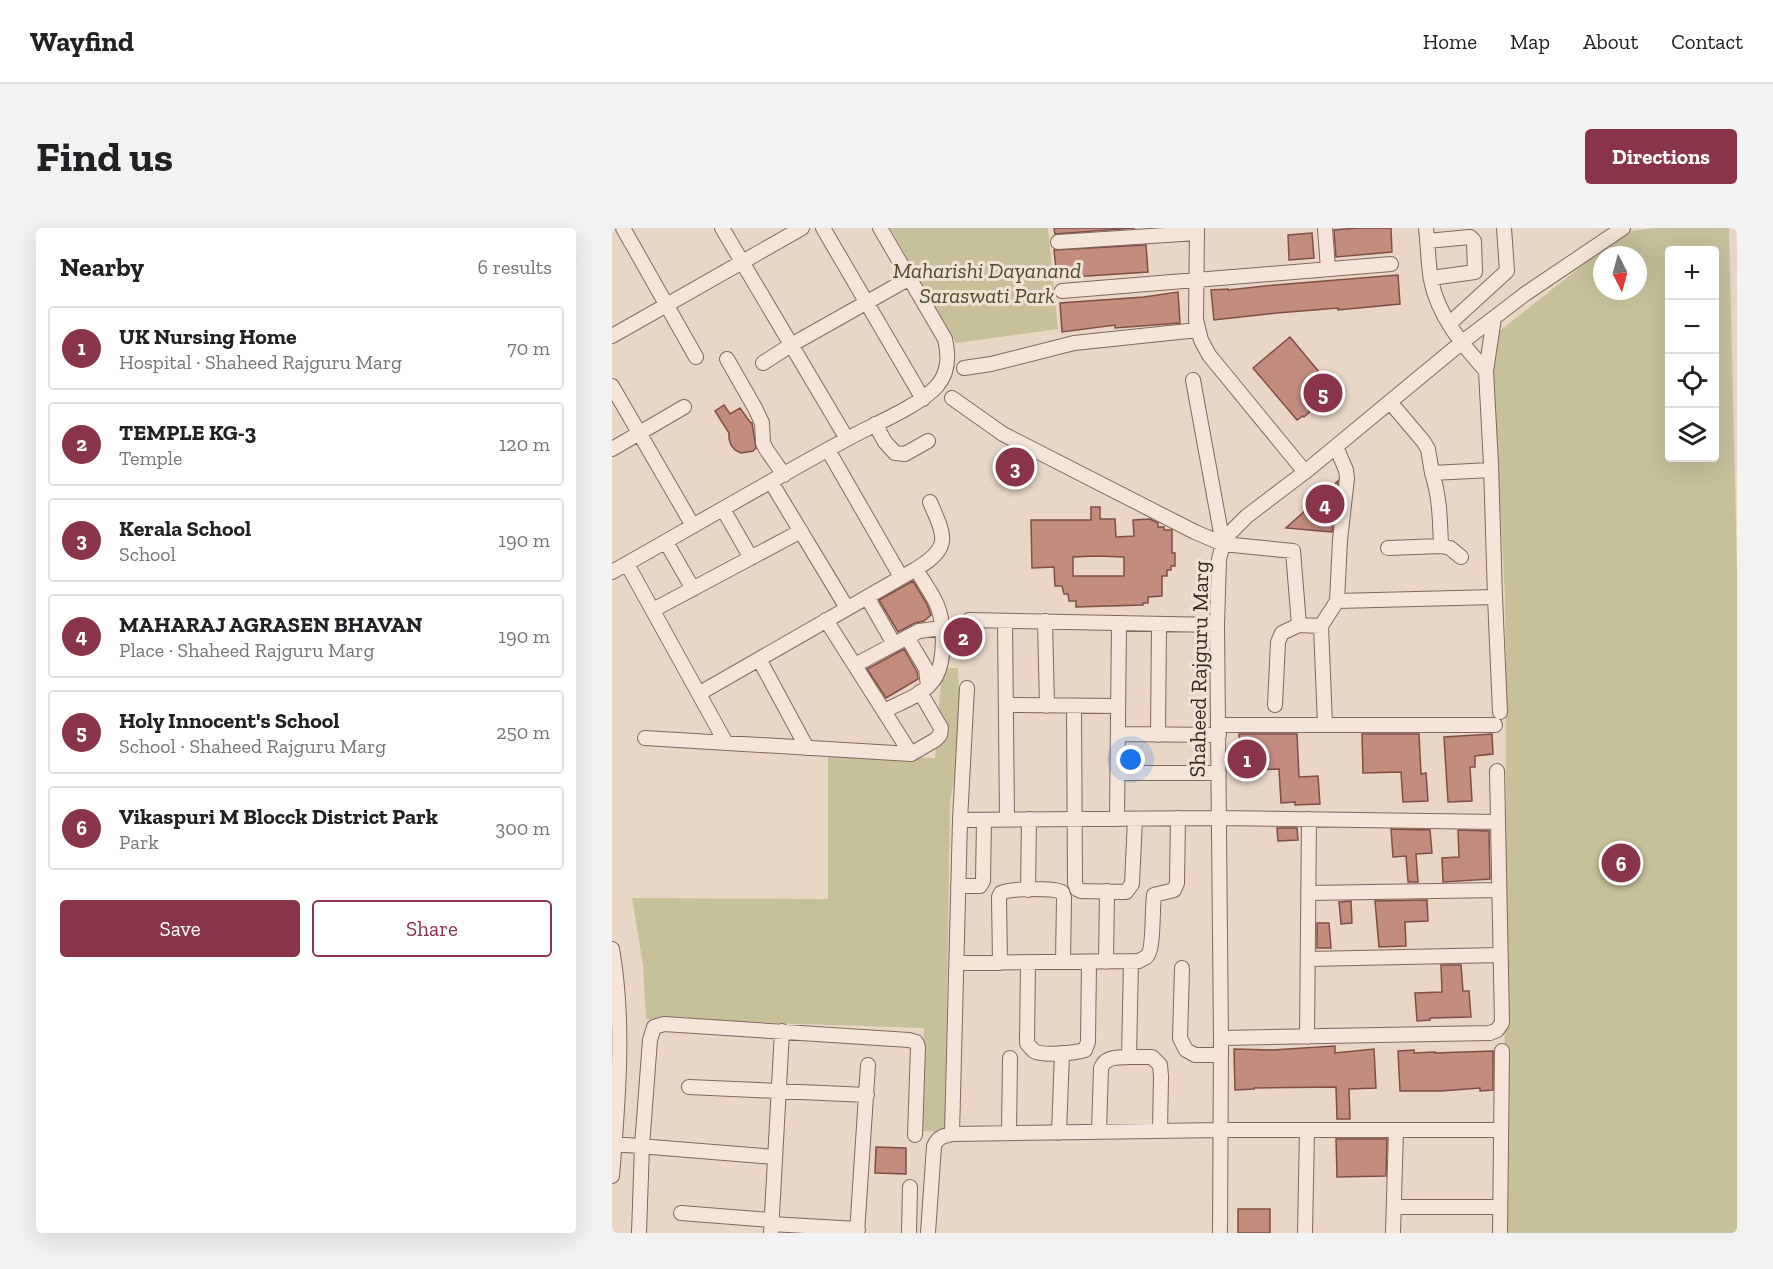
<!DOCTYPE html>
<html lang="en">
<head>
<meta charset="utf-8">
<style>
  body { margin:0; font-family:"Zilla Slab",serif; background:#f2f2f2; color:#202124 }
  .controls { position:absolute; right:18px; top:18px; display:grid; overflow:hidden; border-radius:6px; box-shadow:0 6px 24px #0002 }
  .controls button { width:54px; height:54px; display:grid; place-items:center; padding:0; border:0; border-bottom:2px solid #e0e0e0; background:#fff; color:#202124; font:30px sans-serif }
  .compass { position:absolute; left:981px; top:18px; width:54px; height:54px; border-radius:50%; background:#fff; box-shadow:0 6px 24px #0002; rotate:174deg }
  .you { position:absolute; left:519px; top:532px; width:21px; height:21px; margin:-15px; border:4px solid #fff; border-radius:50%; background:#1a73e8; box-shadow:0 0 0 9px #1a73e833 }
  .badge { display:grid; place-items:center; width:39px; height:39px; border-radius:50%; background:#8a3449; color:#fff; font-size:20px; font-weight:700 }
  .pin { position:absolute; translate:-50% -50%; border:3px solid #fff; box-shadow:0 2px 6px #0006 }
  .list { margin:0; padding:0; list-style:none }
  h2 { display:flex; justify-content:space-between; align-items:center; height:78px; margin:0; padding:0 24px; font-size:26px }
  h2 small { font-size:20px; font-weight:400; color:#757577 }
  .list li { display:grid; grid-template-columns:39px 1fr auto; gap:18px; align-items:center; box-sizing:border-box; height:84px; margin:0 12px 12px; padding:0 12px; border:2px solid #e0e0e0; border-radius:6px }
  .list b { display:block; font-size:22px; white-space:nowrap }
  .list p { margin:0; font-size:20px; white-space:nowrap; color:#757577 }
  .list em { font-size:20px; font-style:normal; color:#757577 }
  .actions { display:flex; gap:12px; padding:18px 24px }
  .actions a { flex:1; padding:14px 0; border:2px solid #8a3449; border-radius:6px; text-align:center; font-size:21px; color:#8a3449 }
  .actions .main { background:#8a3449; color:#fff }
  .icon { flex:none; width:33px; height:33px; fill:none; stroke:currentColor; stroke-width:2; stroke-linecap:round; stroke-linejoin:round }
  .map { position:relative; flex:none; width:1125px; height:1005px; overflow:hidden; border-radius:6px }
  header { display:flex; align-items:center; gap:36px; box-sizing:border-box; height:84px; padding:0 30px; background:#fff; border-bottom:2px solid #e0e0e0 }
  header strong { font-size:28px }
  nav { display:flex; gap:33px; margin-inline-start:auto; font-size:21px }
  .intro { display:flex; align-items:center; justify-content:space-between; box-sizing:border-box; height:144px; padding:0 36px }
  h1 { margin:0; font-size:42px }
  .button { padding:15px 27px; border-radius:6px; background:#8a3449; color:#fff; font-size:21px; font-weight:700 }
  main { display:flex; gap:36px; padding:0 36px }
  aside { flex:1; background:#fff; border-radius:6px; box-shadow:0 6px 24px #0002 }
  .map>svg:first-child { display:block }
  .green { fill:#c6c19b; fill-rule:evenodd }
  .building { fill:#c38c7f; stroke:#7f4f46; stroke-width:1.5; fill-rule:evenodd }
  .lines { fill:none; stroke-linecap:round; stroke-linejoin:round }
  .minor-casing { stroke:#82685d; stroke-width:16 }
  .minor { stroke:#f5e5d8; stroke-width:14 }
  .labels { text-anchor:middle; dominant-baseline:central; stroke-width:6; stroke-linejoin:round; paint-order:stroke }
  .park-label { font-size:22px; font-style:italic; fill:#4d4e28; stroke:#f1e2d4 }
  .street-label { font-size:22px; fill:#342520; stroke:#f1e2d4 }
</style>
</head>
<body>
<header>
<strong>Wayfind</strong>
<nav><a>Home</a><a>Map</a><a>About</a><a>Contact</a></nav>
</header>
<div class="intro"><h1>Find us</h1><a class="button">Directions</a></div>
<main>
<aside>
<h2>Nearby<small>6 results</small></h2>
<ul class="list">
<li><span class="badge">1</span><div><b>UK Nursing Home</b><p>Hospital · Shaheed Rajguru Marg</p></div><em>70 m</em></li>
<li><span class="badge">2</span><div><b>TEMPLE KG-3</b><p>Temple</p></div><em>120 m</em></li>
<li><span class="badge">3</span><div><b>Kerala School</b><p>School</p></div><em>190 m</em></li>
<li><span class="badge">4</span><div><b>MAHARAJ AGRASEN BHAVAN</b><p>Place · Shaheed Rajguru Marg</p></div><em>190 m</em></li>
<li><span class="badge">5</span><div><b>Holy Innocent's School</b><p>School · Shaheed Rajguru Marg</p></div><em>250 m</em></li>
<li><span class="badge">6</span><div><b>Vikaspuri M Blocck District Park</b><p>Park</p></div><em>300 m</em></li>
</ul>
<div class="actions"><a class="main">Save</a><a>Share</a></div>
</aside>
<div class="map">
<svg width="1125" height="1005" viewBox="0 0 1125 1005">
  <rect width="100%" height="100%" fill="#e9d6c5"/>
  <path class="green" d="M278,0h158l10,101 -102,14z
    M1042,0h75l8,339v666h-233l2,-529 -1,-108 -14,-258 133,-106zM1058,22h44v208h-44zM990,27h36v36h-36z
    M330,440h16l3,74 -11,60 -5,330 -23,-1 2,-103 -278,-9 -3,-54 -11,-67 196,1v-145l107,4z"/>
  <path class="building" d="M442,0h81l-80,6z
    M745,0h34l1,24 -56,5 -2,-27z
    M700,5l2,25 -25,2 -1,-25z
    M534,17l2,27 -91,6 -3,-28z
    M786,47l2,29 -62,6v-2l-61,5 -63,7 -3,-30 17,-1v1l47,-5z
    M566,64l2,31 -65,5v-3l-53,7 -2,-29 84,-6z
    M678,109l44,53 -30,27 -1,-1 -6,4 -44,-52z
    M112,177l6,9 10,-6 10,14 2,1 4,25 -3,3 -12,2 -6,-3 -4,-5 -2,-6v-6l-14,-22z
    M726,253l-6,51 -46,-4z
    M479,279h9v12h15l1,18 18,-1 -1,-16 17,-1 8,4v4h6v3h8v23h3v13h-4v4h-4v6h-5v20l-14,1v6h-5v2l-67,2v-6h-7l-1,-7h-4l-2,-8h-7l-1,-19 -22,1 -1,-48h60zM484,328l28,1v19h-51v-19z
    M301,353l14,23 4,11 -7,6 -9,2 -17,9 -19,-32z
    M348,393l5,7 8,1 2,24 -21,1 -2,-32z
    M292,421l13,23 1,7 -32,19 -19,-29z
    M627,506h58l2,43 19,-1 2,28 -25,1v-3l-14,1 -2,-34 -38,1z
    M750,506h57l2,40 5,-1 2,28 -25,1 -2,-30 -38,1z
    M880,506l1,20 -18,2v11h-5l2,34 -24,1 -4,-65z
    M665,600h20l1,12 -20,1z
    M779,601l39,1 2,23 -16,1 2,28h-10l-2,-26 -13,1z
    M846,602l31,1 1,48 -47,3 -1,-24 17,-1z
    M815,672l1,21 -23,1 1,24 -27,1 -4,-46z
    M739,673l1,22 -11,1 -2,-22z
    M705,695h12l2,25h-14z
    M829,737h20l2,26h6l2,26 -41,1v2l-13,1 -2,-28 27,-1z
    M723,818v7l39,-4 2,39 -27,1 1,30h-13l-1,-32 -82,1v1l-19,1 -1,-41 38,1z
    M802,822v3l21,-1v1l58,-2v39l-13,1v-3l-39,3h-41l-2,-40z
    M724,911h51l-1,37 -49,1z
    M264,919l30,1v26l-31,-1z
    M626,981h32v24h-32z"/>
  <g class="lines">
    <defs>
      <path id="minor" d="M11,0l73,129
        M110,0l125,211
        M211,0l100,171
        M585,0l-1,92 5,20 8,15 96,117
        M713,0l3,41
        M814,0c2,17 2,35 5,52 7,36 31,64 55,91
        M815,13l43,-4 4,4 1,31 -44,6
        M446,14l139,-9
        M450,63l329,-27
        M882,90l-8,53 5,93 4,133 5,115
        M837,96l58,-53 -3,-43
        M0,108l190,-108
        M115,131l28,49 7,15 1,20 3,6 18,26
        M151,135l28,-18 119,-67
        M352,140l27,-4 83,-21 124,-13
        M581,152l30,164
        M0,158l81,140
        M340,170l51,36 192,98 28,12 70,7 6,74 22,1
        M778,174l33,39 5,8 4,24 59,-3
        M263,196l10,18 10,11 10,1 23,-13
        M0,221l72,-42
        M216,222l73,127
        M159,254l76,126
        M111,281l28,49
        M54,314l27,47
        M829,318l9,2 11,9
        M776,320l53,-2c-1,-24 -1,-49 -9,-73
        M15,336l99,179
        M0,344c78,-44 156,-90 235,-133 25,-14 71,-32 90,-53 12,-14 12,-30 8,-47l-65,-111
        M255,369l27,47
        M725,373l158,-4
        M41,382l148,-79
        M214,392l85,134
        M357,392l248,5
        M393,393l2,198
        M433,393l2,85
        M295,409l19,32 2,17
        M147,431l48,89
        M243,437l64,-34 23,-3
        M88,465l216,-124c36,-22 29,-32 14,-67
        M394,477l112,1
        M663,477l3,-63 4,-9 17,-8
        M462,478l1,177 2,6 4,2 45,1 6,-8 3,-65
        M272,483c15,-8 37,-15 48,-29 14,-16 13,-58 5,-77 -5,-12 -15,-25 -21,-36
        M607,497h276
        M713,497l-4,-99 16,-25 3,-61 7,-62 -1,-8 -10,-23
        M506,506l101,1
        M546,507l1,-111
        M33,510l266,16 24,-14 5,-5 1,-7 -21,-36
        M506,545h101
        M505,591l2,-196
        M348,592l259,-2 279,4
        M346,658h22l3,-5 1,-61
        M416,662l1,-71
        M696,665l191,-3
        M0,721c13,72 6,154 0,227
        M696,731l193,-4
        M519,733l-2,96h23l8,8 1,11 -1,55
        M416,734l-1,81c2,3 5,6 7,8 8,5 41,2 51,-1l3,-8 1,-80
        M494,734l1,-71
        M345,735l182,-2c1,-1 7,-3 8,-5 7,-6 5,-49 7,-61l20,-5 3,-7 1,-65
        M388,735l-1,-66 2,-4c10,-5 50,-5 61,-1l2,6 -1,64
        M570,740l-2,70 6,12 9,5h26
        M695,809l2,-218
        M609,810l269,-5 7,-3 5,-7 -5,-252
        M77,859l178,8
        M487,904l2,-64c5,-12 16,-10 28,-11
        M397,905l1,-75
        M447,905l3,-80
        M340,906l8,-314 7,-132
        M2,916l161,13
        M782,979h106
        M69,985l90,7
        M159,996l87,5
        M27,1005l3,-87 8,-106 4,-13 10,-3 245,16 7,2 2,5 -3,88
        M159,1005l11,-202
        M245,1005l11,-168
        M297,1005l1,-46
        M316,1005l6,-87c4,-9 9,-10 18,-12l269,-4h280
        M608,1005l1,-195 -4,-413 2,-66 4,-15 7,-11 17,-17 58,-44 156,-129 64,-49 98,-66
        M693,1005l2,-103
        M781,1005l3,-103
        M888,1005l2,-182"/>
    </defs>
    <use href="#minor" class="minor-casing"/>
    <use href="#minor" class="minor"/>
  </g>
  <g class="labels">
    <g class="park-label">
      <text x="375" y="42">Maharishi Dayanand<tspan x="375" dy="25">Saraswati Park</tspan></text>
    </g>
    <g class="street-label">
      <text transform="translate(587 441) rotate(-89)">Shaheed Rajguru Marg</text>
    </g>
  </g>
</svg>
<div class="controls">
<button>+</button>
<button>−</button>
<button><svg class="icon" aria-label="locate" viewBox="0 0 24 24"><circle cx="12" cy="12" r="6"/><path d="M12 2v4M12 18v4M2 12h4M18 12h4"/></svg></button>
<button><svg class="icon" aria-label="layers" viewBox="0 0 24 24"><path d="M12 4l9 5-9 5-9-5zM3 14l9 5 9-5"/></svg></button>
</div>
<svg class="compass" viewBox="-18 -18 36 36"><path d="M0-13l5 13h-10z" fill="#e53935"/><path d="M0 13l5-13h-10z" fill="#757577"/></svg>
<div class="you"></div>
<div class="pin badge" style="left:635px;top:531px">1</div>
<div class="pin badge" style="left:351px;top:409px">2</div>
<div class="pin badge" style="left:403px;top:239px">3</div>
<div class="pin badge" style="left:713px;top:276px">4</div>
<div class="pin badge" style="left:711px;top:165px">5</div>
<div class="pin badge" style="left:1009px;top:635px">6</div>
</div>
</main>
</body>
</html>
